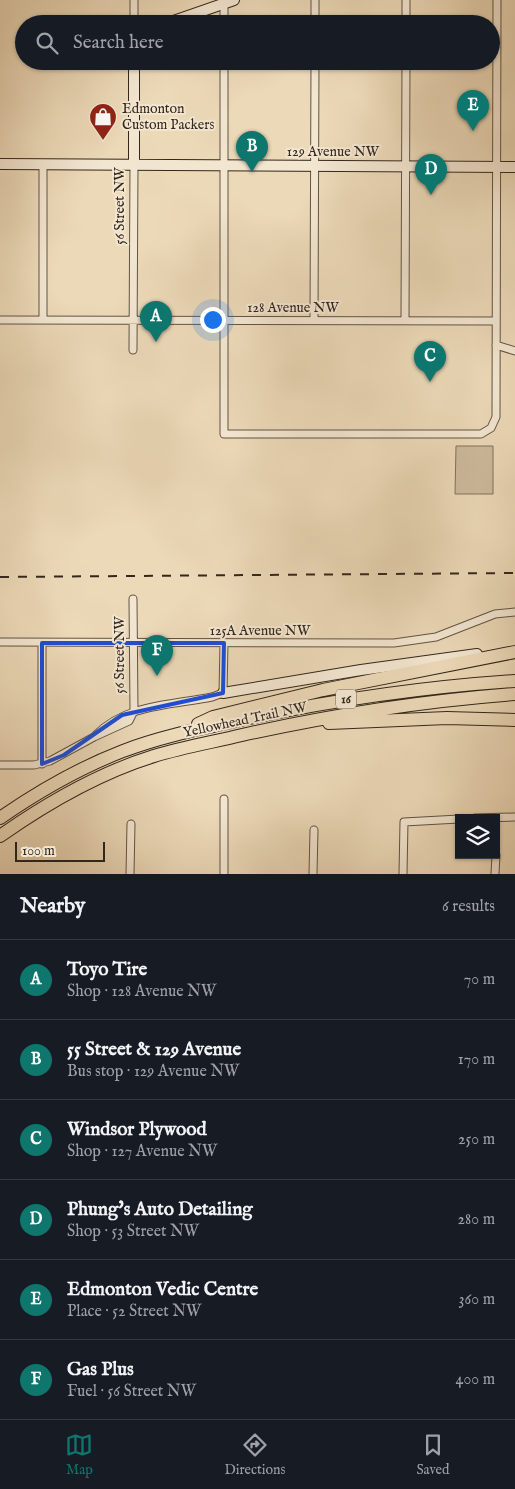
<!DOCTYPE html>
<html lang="en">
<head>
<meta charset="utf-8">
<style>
  body { margin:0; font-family:"IM FELL English",serif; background:#242831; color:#f1f3f6 }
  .controls { position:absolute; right:15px; bottom:15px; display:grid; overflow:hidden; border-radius:0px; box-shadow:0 1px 4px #0004 }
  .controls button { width:45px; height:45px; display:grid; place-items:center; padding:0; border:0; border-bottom:1px solid #363941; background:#171b24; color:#f1f3f6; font:25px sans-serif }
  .scale { position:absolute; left:15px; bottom:12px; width:90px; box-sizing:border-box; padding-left:5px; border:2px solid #33271c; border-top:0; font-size:14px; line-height:18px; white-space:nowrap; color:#33271c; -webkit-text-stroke:4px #f3e6d1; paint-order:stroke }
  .you { position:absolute; left:212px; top:319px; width:18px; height:18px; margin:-12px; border:4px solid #fff; border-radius:50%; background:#1a73e8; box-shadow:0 0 0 8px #1a73e833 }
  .badge { display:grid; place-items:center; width:32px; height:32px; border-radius:50%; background:#0f766e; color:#fff; font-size:16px; font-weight:700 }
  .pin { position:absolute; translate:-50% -41px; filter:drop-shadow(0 1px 2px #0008) }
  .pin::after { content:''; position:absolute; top:26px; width:18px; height:15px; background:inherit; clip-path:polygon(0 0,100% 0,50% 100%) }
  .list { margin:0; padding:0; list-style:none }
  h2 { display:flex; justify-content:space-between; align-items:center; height:65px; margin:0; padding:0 20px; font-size:21px }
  h2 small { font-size:16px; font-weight:400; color:#9ea1a6 }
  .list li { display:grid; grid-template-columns:32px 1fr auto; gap:15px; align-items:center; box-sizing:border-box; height:80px; padding:0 20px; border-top:1px solid #363941 }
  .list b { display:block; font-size:19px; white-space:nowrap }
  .list p { margin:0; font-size:16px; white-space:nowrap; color:#9ea1a6 }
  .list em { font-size:16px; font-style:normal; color:#9ea1a6 }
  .icon { flex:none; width:28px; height:28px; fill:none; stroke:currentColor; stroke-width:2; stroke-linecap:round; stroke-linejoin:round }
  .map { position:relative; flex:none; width:515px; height:874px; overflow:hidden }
  .search { position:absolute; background:#171b24; box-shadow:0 1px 4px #0004; left:15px; right:15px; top:15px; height:55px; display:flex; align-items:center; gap:12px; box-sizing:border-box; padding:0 18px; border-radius:28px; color:#9ea1a6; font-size:19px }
  .sheet { height:545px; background:#171b24 }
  nav { display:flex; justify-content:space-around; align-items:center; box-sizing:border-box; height:70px; border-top:1px solid #363941; background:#171b24; font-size:14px; color:#9ea1a6 }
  nav a { display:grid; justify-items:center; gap:2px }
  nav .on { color:#0f766e }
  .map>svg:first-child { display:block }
  .green { fill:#cdbb9d; stroke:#80715c }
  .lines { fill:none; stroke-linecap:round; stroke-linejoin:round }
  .street-casing { stroke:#615443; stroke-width:9 }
  .secondary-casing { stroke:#33271c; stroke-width:12 }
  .highway-casing { stroke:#33271c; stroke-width:14 }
  .street { stroke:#f3e6d1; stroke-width:7 }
  .secondary { stroke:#f3e6d1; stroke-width:10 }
  .highway { stroke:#ecd9b8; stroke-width:12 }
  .rail { stroke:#33271c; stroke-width:2; stroke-dasharray:9 9; stroke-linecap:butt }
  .marked { fill:none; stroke:#1d4ed8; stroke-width:4; stroke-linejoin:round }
  .labels { text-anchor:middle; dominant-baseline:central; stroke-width:4; stroke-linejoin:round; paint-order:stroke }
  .shield { fill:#f3e6d1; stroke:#6d6052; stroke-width:1 }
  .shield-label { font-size:12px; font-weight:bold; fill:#33271c }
  .poi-label { font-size:14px; fill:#33271c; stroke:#f3e6d1; text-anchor:start }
  .street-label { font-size:14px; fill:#33271c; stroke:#f3e6d1 }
</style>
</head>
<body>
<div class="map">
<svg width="515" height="874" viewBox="0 0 515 874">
  <rect width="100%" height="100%" fill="#ecd9b8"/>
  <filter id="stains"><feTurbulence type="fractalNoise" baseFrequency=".004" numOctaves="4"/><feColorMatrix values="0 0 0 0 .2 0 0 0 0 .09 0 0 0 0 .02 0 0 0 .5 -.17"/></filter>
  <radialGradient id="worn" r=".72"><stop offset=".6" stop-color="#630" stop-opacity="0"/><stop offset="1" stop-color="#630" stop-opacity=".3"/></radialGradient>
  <path class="green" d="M456,446h37v48h-38z"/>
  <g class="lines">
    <defs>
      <path id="street" d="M134,0v24
        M315,0v24
        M224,3v21
        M406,24v-24
        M224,61v373h257l10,-6 5,-11 1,-417
        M43,165v155
        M0,320l496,1
        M314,320l1,-259
        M405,321l1,-260
        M496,345l19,6
        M133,350l1,-185
        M0,642l394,1 42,-6 59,-23 20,-2
        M42,643v121
        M96,735c30,-31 76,-30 116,-38l11,-4 1,-50
        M0,765h34l16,-4 44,-24 35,-16 5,-10 -1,-112
        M475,818l40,-1
        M130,874l1,-50
        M224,874v-75
        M313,874l1,-44
        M403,874l1,-52 55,-3
        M495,874l1,-19"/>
      <path id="secondary" d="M165,24l69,-24
        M0,164l515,3
        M134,165v-104
        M223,693l138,-23 116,-16"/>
      <path id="highway" d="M329,723l118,-5 68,2
        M198,724l15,-7 110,-27 192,-38
        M0,818c39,-27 79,-50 123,-67 39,-15 81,-23 122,-32 89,-19 179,-32 270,-38
        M0,836c47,-33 99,-63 154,-80 29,-9 59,-14 88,-21 90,-20 181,-34 273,-41"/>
    </defs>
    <use href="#street" class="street-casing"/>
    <use href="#secondary" class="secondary-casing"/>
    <use href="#highway" class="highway-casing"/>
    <use href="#street" class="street"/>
    <use href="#secondary" class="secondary"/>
    <use href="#highway" class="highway"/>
    <path class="rail" d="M0,577l515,-4"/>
  </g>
  <path class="marked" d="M42,643h182l-1,50 -101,22 -58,40 -22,9z"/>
  <defs>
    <symbol id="shop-pin" viewBox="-11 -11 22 30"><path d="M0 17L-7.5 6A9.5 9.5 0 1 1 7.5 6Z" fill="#8f2418" stroke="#f3e6d1"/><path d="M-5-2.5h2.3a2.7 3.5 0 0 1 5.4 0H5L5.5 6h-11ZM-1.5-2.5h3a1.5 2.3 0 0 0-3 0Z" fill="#fff"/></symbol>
  </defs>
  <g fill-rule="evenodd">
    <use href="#shop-pin" x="87" y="101" width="32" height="43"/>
  </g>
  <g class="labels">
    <rect class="shield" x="336" y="689.5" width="20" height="19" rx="4"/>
    <g class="shield-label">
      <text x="346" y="699">16</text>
    </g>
    <g class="poi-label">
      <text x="122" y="109">Edmonton<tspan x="122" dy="16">Custom Packers</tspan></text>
    </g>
    <g class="street-label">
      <text x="333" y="152">129 Avenue NW</text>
      <text transform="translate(120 206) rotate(-90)">56 Street NW</text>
      <text x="293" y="308">128 Avenue NW</text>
      <text x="260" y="631">125A Avenue NW</text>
      <text transform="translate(120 655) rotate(-90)">56 Street NW</text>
      <text transform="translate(245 720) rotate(-12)">Yellowhead Trail NW</text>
    </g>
  </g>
  <rect width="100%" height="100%" filter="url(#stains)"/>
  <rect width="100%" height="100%" fill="url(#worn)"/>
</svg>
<div class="controls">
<button><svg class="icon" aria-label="layers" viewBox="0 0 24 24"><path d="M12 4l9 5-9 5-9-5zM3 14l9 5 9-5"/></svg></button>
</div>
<div class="scale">100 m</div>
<div class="you"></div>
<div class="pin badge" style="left:156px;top:342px">A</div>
<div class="pin badge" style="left:252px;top:172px">B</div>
<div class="pin badge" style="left:430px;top:382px">C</div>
<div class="pin badge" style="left:431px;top:195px">D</div>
<div class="pin badge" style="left:473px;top:131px">E</div>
<div class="pin badge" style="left:157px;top:676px">F</div>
<div class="search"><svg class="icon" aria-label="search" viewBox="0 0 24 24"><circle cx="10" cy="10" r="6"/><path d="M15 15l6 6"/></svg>Search here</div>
</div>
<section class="sheet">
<h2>Nearby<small>6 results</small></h2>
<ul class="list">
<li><span class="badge">A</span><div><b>Toyo Tire</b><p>Shop · 128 Avenue NW</p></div><em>70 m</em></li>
<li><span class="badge">B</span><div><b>55 Street &amp; 129 Avenue</b><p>Bus stop · 129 Avenue NW</p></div><em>170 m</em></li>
<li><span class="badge">C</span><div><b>Windsor Plywood</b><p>Shop · 127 Avenue NW</p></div><em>250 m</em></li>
<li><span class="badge">D</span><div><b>Phung's Auto Detailing</b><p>Shop · 53 Street NW</p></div><em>280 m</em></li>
<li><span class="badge">E</span><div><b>Edmonton Vedic Centre</b><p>Place · 52 Street NW</p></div><em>360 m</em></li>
<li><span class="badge">F</span><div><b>Gas Plus</b><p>Fuel · 56 Street NW</p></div><em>400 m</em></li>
</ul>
</section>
<nav>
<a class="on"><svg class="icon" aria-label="map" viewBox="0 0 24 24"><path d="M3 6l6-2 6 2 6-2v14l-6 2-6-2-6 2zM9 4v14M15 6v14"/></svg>Map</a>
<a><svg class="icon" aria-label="directions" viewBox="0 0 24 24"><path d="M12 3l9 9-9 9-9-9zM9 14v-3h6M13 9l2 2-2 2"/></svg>Directions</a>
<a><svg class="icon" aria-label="saved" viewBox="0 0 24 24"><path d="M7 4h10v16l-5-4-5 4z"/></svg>Saved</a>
</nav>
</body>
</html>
